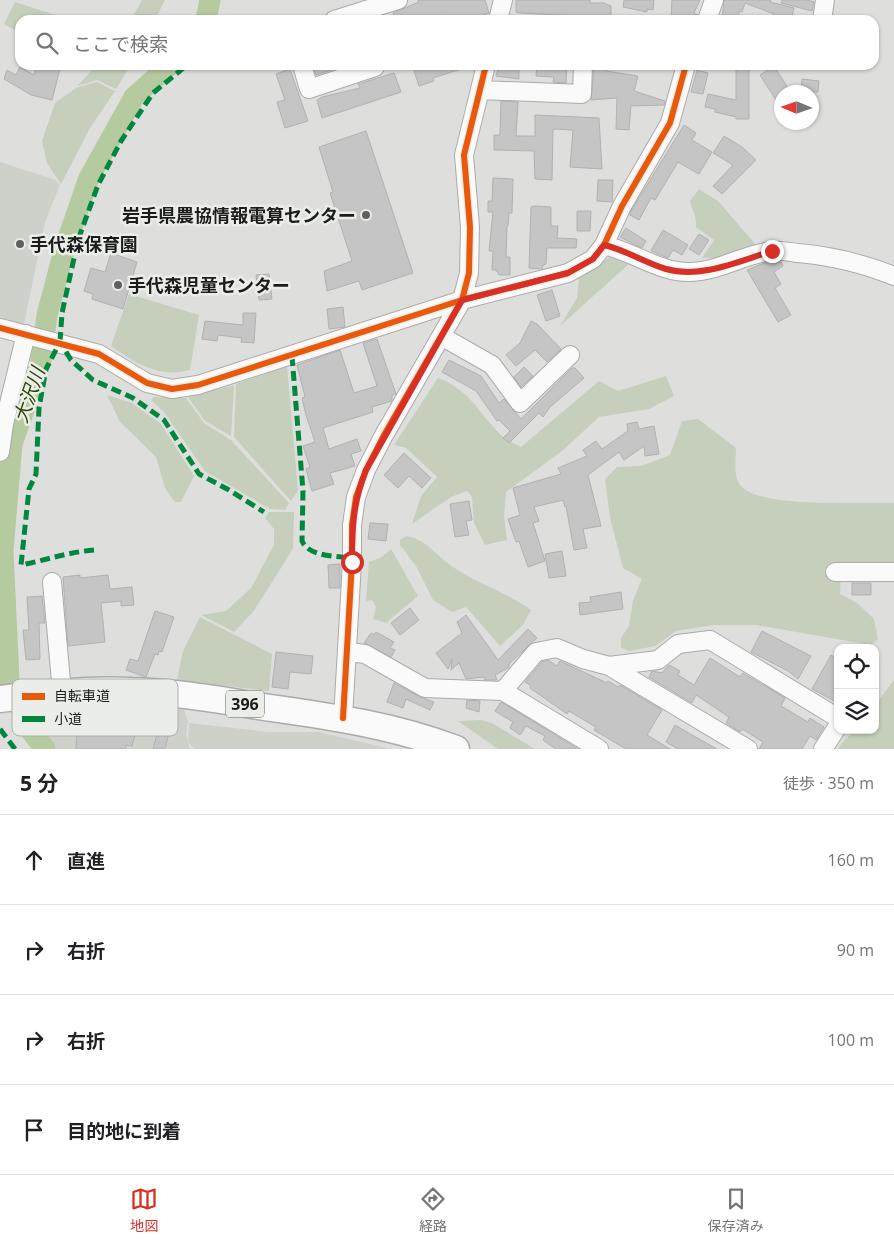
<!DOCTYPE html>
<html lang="ja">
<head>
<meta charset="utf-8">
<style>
  body { margin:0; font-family:"Open Sans","Noto Sans JP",sans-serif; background:#f6f6f6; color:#202124 }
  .controls { position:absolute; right:15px; bottom:15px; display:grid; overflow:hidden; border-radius:10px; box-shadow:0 1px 4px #0004 }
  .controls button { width:45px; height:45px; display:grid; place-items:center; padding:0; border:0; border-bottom:1px solid #e0e0e0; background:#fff; color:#202124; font:25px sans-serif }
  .compass { position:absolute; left:774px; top:85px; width:45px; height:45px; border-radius:50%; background:#fff; box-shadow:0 1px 4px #0004; rotate:272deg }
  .stop { position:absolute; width:15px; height:15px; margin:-11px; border:4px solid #d93025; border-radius:50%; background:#fff }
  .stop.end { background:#d93025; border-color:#fff; box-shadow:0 1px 5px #0008 }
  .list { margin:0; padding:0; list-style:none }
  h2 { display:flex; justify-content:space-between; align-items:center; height:65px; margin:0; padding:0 20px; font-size:21px }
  h2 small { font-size:16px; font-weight:400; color:#757577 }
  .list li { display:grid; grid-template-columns:32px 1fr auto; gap:15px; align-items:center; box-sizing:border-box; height:90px; padding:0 20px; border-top:1px solid #e0e0e0 }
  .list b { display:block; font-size:19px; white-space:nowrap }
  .list em { font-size:16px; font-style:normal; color:#757577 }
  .icon { flex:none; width:28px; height:28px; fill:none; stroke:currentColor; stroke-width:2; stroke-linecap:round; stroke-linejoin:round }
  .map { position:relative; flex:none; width:894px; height:749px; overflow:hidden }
  .search { position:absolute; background:#fff; box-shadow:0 1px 4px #0004; left:15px; right:15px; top:15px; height:55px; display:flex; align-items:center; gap:12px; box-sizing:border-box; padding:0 18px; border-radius:15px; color:#757577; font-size:19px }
  .sheet { height:425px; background:#fff }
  nav { display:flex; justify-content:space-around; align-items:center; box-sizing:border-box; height:70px; border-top:1px solid #e0e0e0; background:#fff; font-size:14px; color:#757577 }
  nav a { display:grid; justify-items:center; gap:2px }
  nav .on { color:#d93025 }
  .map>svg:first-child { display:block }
  .built { fill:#cdd1ca }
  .green { fill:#c5cfbb }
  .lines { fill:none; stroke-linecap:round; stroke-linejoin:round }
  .river { stroke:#b6ca9f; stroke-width:21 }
  .building { fill:#c4c5c4; stroke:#b1b2b0 }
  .minor-casing { stroke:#aaabaa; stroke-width:20 }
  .highway-casing { stroke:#aaabaa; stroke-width:29 }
  .minor { stroke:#fafafa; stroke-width:18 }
  .highway { stroke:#fafafa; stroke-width:26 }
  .quiet { stroke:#00873e; stroke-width:5; stroke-dasharray:10 5; stroke-linecap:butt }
  .cycleway-casing { stroke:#ebede9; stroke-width:9 }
  .cycleway { stroke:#e8590c; stroke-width:6 }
  .route { stroke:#d93025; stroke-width:6 }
  .poi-dot { fill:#60615f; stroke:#ebede9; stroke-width:2 }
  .labels { text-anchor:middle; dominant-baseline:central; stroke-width:5; stroke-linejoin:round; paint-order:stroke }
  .shield { fill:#ebede9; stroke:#5a5b59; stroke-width:1 }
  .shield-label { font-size:16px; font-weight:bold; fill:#1c1d1b }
  .poi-label { font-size:18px; font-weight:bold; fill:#1c1d1b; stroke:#ebede9; text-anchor:start }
  .water-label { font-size:19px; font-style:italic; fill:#2c4501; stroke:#ebede9 }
  .key { fill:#ebede9; stroke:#adafab; stroke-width:1 }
  .key-label { font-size:14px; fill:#1c1d1b }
</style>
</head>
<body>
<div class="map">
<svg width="894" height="749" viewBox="0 0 894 749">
  <rect width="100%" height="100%" fill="#dedfdd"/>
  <path class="built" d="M0,162l56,18 4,5 -15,37 -21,102 -24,-6z
    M100,703l83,3 5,16 -2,12 4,15h-134l-16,-18 -9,-24z
    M189,723l80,9h50l72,17h-197l-6,-7z"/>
  <path class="green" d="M142,0h23l-10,20h-24z
    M15,2l53,17 -1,1h-47v13l-16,-9z
    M97,65h34l-15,24 -19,-9 -20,6z
    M97,82l18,9 -25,37 -29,56 -14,-21 -5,-22 13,-38 21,-15z
    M699,189l19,12 39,45 -37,12h-18l12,-18 -18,-13c1,-11 -4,-16 -6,-26z
    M610,257l20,6 -70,63 17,-28 2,-20z
    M129,294l70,21 -9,55c-31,8 -53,-6 -79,-24z
    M287,366l11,125 -7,10 -57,-64 2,-53z
    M666,376l8,20 -25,13 -50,8 -37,34 -56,41 -2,24 3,24 -22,5 -11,-22 -2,-26 -5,-6 -16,6 -39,27 9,-28 16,-19 -31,-29 -12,-3 44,-67c31,12 39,32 60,54 6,7 15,11 23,15l78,-66 19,10z
    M234,385l-3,51 -26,-15 -17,-24z
    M107,395l25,8 29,21 33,52 -13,26h-6l-10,-14 -9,-31 -36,-35z
    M154,397l32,1 18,25 27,17 58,63 -4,7 -15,-1 -65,-38 -41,-59 -13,-12z
    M698,419l38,29c0,12 -4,31 7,40 23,20 118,14 151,15v61l-53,2 -1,28 17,9 17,16 4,20 -7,6 -115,-20h-43l-37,6 -21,15 -25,5 -9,-3v-10l8,-12 4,-26 9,-21 -19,-11 -13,-50 -5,-39 12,-12 24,-1 29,-11 12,-34z
    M269,512h25l-1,37 -40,63 -19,20 -33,-17 25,-4 25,-23 23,-43v-16l-9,-11z
    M406,536c21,3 29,19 47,31 25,17 53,25 78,43l-8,15 -23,21 -34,-39 -14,5 -19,-12 -17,-34 -16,-21v-5z
    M391,549l27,47 -32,27 -13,-4 3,-12 -4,-7 -6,1 3,-39 13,-5z
    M200,617l72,37 -3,37 -92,-11 6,-29z
    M894,680v69h-56c10,-16 19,-19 37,-19v-25z
    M480,720l12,3 43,26h-37l-40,-28z"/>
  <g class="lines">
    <path class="river" d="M206,20l4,-20
      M45,749l-17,-22 -19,-47 -6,-129 9,-107 29,-83 6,-46 18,-68 24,-69 45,-81 36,-32"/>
  </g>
  <path class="building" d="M418,0h67l4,13 -6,2 1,5h-37l-1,-5 -17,5h-34l-2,-7 26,-11z
    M516,0h74v3h14l7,3v14h-13l-18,-4 -60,-3 -4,-1z
    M624,0h30l-1,10 -6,-1v3l-24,-5z
    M672,0h28l-6,13 4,2 -1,5h-26z
    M724,0h47l-1,2 24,6 -3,12h-5l-13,-3 1,-3 -29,-11 -3,9 -3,-1v9h-17z
    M782,0h26l6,2 -2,9 -31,-8z
    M36,65h25l-9,35 -21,-5 -27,-16 3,-9 9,5 4,-8 14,8z
    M313,65h34l-31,10z
    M418,65h48l1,2 -34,11 1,3 -15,5 -6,-19z
    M499,65h20v14l-23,-3z
    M537,65h30l-1,18 -13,-1 1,-5 -18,-1z
    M736,65h13v54h-13v-2l-21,-5v-3l-10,-2 3,-13 28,6z
    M774,66l16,25 -8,1v5l-6,3 -16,-25z
    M594,67l12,1v3l32,5 -4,15 31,10 -1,4 -33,1 -2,24 -13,-1 1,-31 -26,2z
    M290,69l18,52 -23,7 -8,-26 8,-2 -9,-26z
    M697,70l11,3 -5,21 -12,-2z
    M394,73l7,19 -79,26 -5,-18 5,-3 38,-9 -2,-4z
    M802,79l17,2 -1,11h-17z
    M501,101l17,1 -2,34h19v-21l64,3 3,51 -32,-2 3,-37 -20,-1 -1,51 -17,-1 -1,-28 -40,-1v-15h6z
    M684,125l12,8 -4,7 20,12 -13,22 -21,-12 -23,38 -4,-2 -12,22 -9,-5 1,-4z
    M366,131l47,142 -51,17 -3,-9 -32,10 -3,-20 28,-10 -22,-68 3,-1 -14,-45z
    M724,136l18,11 14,13 -34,34 -9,-8 20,-21 -20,-12z
    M493,178l20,1 -1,34h-3l-1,13h-1l-1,31h4v18h-11l-3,-5h-4l1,-19h-4l4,-39h-5v-11h4z
    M598,180h15l-1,22 -15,-1z
    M535,206l16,1v19h7l-1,12 20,1 -1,9h-29l-1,16 -3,1 -1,4 -13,-1 2,-61z
    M577,211h14l-1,20h-13z
    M626,228l20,13 -4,7 -22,-11z
    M663,230l25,15 -6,10 -9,-5 -5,8 -17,-7z
    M699,234l10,6 -10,15 -10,-6z
    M111,253l26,9 -14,47 -31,-10 1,-5 -9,-3 7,-23 14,4z
    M781,262l2,4 -9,6 7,12 -6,4 16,27 -13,7 -31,-52 17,-7z
    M269,274l3,25 -13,1 -3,-25z
    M552,290l8,26 -14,5 -9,-26z
    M343,307l2,20 -16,2 -2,-20z
    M243,313h13l-2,30 -13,-1 1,-4 -24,-3 -1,6 -15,-2 3,-18 38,4z
    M531,321l6,3 24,25 -14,13 -12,-12 -19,16 -10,-11 14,-12z
    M377,339l19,55 -4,1v6l-20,6 1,5 -50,16 6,21 28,-10 4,12 -10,3 4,12 -25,7 4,11 -22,7 -6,-22 4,-2 -7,-21 12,-4 -9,-27 -4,-17 3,-1 -8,-32 43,-15 14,43 23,-7 -14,-43z
    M449,360l32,16 18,27 5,-4 17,20 51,-51h3l9,10 -34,29 -7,10 -4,-4 -30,30 -6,-5 7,-7 -11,-11 -2,1 -21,-30 -34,-19z
    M524,367l9,9 -12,11 -7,-10z
    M637,422l2,7 15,-3 5,28 -14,2 -1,-10 -20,14 -5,-8 -31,23 13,51 -18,3 4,19 -13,2 -8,-44 -1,1 -2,-7 -29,7 5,14 -6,2 12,38 -17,6 -9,-26 -3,1 -8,-23 12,-4 -7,-27 48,-14 -3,-6 29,-12 -4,-6 13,-9 6,8 26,-18 -1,-7z
    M404,453l27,25 -9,10 -13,-12 -11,12 -14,-13z
    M469,501l3,19 -6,1 3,14 -14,2 -5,-33z
    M370,523l18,1 -2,17 -18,-2z
    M562,551l4,25 -17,2 -4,-24z
    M340,564v24h-11l-1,-23z
    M80,575v3l28,-3 2,14 22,-2 2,18 -13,1v-5l-20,2 4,39 -37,4 -5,-69z
    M852,583h19v12h-19z
    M621,592l2,17 -43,6 -1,-12 12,-1 -1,-5z
    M42,596l3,27h-6l1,36 -14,1 -3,-30h6l-2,-33z
    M410,608l9,12 -19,15 -9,-12z
    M155,611l19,6 -12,35 -3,-1 -1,4 -3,-1 -9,23 -20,-7 4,-11 8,2z
    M466,615l32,45 30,-31 9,9 -27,25 -2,5 -13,7 2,5h-12l-1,-3 -18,2 -7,-16 -8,7 1,-11 -4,10 -12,-16 26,-20 -5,-11z
    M762,631l49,25 -13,23 -10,-8 -37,-19z
    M376,632l18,10 -4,6 5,2 -4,7 -27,-14 7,-10 3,2z
    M276,652l37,4 -2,18 -21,-2 -2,17 -16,-2z
    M831,655l7,4v44l-26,-14z
    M710,658l30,19 3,-4 42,25 -4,8 27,16 2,-4 14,9 -8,13 -6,-4 -8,13h-43l4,-7 -21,-13 -2,3 -14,-9 3,-6 -33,-22 -4,8 -43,-26 3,-6 10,2 7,-8 11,6 -2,4 16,10z
    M548,660l9,6 3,-5 47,22 1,-2 10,6 2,-2 42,25 -15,25 23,14h-44l-32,-19 2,-3 -27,-16 -2,3 -37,-26 1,-2 -6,-4 17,-20z
    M394,683l26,14 14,5 -4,8 -24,-11 -3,9 -16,-6z
    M467,700l13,1 -1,11 -13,-4z
    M501,702l77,47h-22l-13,-9 2,-4 -19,-10 -6,9 -10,-7 3,-6 -18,-11z
    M78,713l18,1v9l41,4 -5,19 -6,-1 -1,4h-49z
    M675,725l10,6 32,18h-39l-12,-7z
    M158,730l11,2 -4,17h-12z"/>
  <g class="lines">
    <defs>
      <path id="minor" d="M334,20l64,-20
        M498,20l5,-20
        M707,20l7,-20
        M822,20l3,-20
        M302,65l7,24 66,-22 -1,-2
        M480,90l102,4 1,-29
        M604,245c30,7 56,28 87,27 29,-1 53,-18 81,-21 8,-1 18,1 26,2 34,3 64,10 96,23
        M0,328l99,26 48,29 25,6 26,-4 264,-85 106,-27 25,-14 11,-14 18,-39 48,-83 16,-58
        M441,336l51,29 28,38 50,-48
        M0,452l4,-28 22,-90
        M835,572h59
        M52,582l10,110
        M348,652l17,2 60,34 78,3
        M609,666l139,83
        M343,718l9,-156v-37l4,-28 10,-27 18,-35 78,-135 7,-27 1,-46 -6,-72 22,-90
        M599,749l-96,-58 33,-39 21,-4 26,11 26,7 49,-6 20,-16 32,-4 128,78
        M823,749l15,-23"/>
      <path id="highway" d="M0,699c44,-6 88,-10 132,-8 47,1 93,10 139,17 64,9 124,18 185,41"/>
    </defs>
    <use href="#minor" class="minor-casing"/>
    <use href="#highway" class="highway-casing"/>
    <use href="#minor" class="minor"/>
    <use href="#highway" class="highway"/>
    <path class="quiet" d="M60,342l2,-29 16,-73 20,-55 23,-44 32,-48 34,-28
      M292,356l11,135 -1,50c7,16 34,15 50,17
      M94,550c-25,2 -48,10 -73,15l8,-76 7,-15 3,-66 7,-39 14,-27 11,18 22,20 40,18 31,22 35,54 30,16 35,22
      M0,729l15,20"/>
    <defs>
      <path id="cycleway" d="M0,328l99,26 48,29 25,6 26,-4 264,-85 106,-27 25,-14 11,-14 18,-39 48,-83 16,-58
        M343,718l9,-156v-37l4,-28 10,-27 18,-35 78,-135 7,-27 1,-46 -6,-72 22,-90"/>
    </defs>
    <use href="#cycleway" class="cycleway-casing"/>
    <use href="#cycleway" class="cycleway"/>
  </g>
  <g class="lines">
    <path class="route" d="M352,562c0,-35 1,-59 14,-92l96,-170 106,-27 25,-14 11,-14c22,5 41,18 62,24 35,10 73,-8 106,-18"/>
  </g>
  <g class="poi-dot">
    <circle cx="366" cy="215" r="5"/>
    <circle cx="20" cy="244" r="5"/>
    <circle cx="118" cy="285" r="5"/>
  </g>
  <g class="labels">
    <rect class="shield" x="226" y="690.5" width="38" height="27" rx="4"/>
    <g class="shield-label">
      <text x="245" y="704">396</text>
    </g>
    <g class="poi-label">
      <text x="356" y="215" text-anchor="end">岩手県農協情報電算センター</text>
      <text x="30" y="244">手代森保育園</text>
      <text x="128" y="285">手代森児童センター</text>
    </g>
    <g class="water-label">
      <text transform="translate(29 395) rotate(-71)">大沢川</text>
    </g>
  </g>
  <rect x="12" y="679" width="166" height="57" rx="8" class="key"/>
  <rect x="22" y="693" width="23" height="7" fill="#e8590c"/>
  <rect x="22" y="716" width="23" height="6" fill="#00873e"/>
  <g class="key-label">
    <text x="54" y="701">自転車道</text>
    <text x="54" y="724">小道</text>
  </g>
</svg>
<div class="controls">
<button><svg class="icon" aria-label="locate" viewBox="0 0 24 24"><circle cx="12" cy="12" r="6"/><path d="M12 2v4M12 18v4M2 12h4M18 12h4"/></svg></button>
<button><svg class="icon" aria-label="layers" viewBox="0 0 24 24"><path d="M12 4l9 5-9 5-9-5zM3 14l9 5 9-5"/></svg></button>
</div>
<svg class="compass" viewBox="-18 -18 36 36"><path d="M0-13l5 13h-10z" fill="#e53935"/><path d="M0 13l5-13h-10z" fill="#757577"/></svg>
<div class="stop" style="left:352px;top:562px"></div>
<div class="stop end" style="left:772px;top:251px"></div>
<div class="search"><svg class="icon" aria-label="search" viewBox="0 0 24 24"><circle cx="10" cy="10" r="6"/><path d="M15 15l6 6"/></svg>ここで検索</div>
</div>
<section class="sheet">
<h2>5 分<small>徒歩 · 350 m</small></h2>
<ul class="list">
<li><svg class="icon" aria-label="ahead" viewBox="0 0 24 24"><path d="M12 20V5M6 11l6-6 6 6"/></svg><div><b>直進</b></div><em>160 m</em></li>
<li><svg class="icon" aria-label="right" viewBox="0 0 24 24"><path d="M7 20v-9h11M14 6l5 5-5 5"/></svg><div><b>右折</b></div><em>90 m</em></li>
<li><svg class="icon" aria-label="right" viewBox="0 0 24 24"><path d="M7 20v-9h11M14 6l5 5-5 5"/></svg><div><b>右折</b></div><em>100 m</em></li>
<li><svg class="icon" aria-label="arrive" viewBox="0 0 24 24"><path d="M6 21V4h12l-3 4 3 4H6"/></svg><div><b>目的地に到着</b></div></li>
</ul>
</section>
<nav>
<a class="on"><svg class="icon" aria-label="map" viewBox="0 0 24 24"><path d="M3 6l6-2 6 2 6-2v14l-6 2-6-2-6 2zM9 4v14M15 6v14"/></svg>地図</a>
<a><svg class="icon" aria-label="directions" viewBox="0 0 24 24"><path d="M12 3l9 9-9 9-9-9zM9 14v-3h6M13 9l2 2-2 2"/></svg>経路</a>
<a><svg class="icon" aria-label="saved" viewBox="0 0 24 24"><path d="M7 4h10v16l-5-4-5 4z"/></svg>保存済み</a>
</nav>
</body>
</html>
